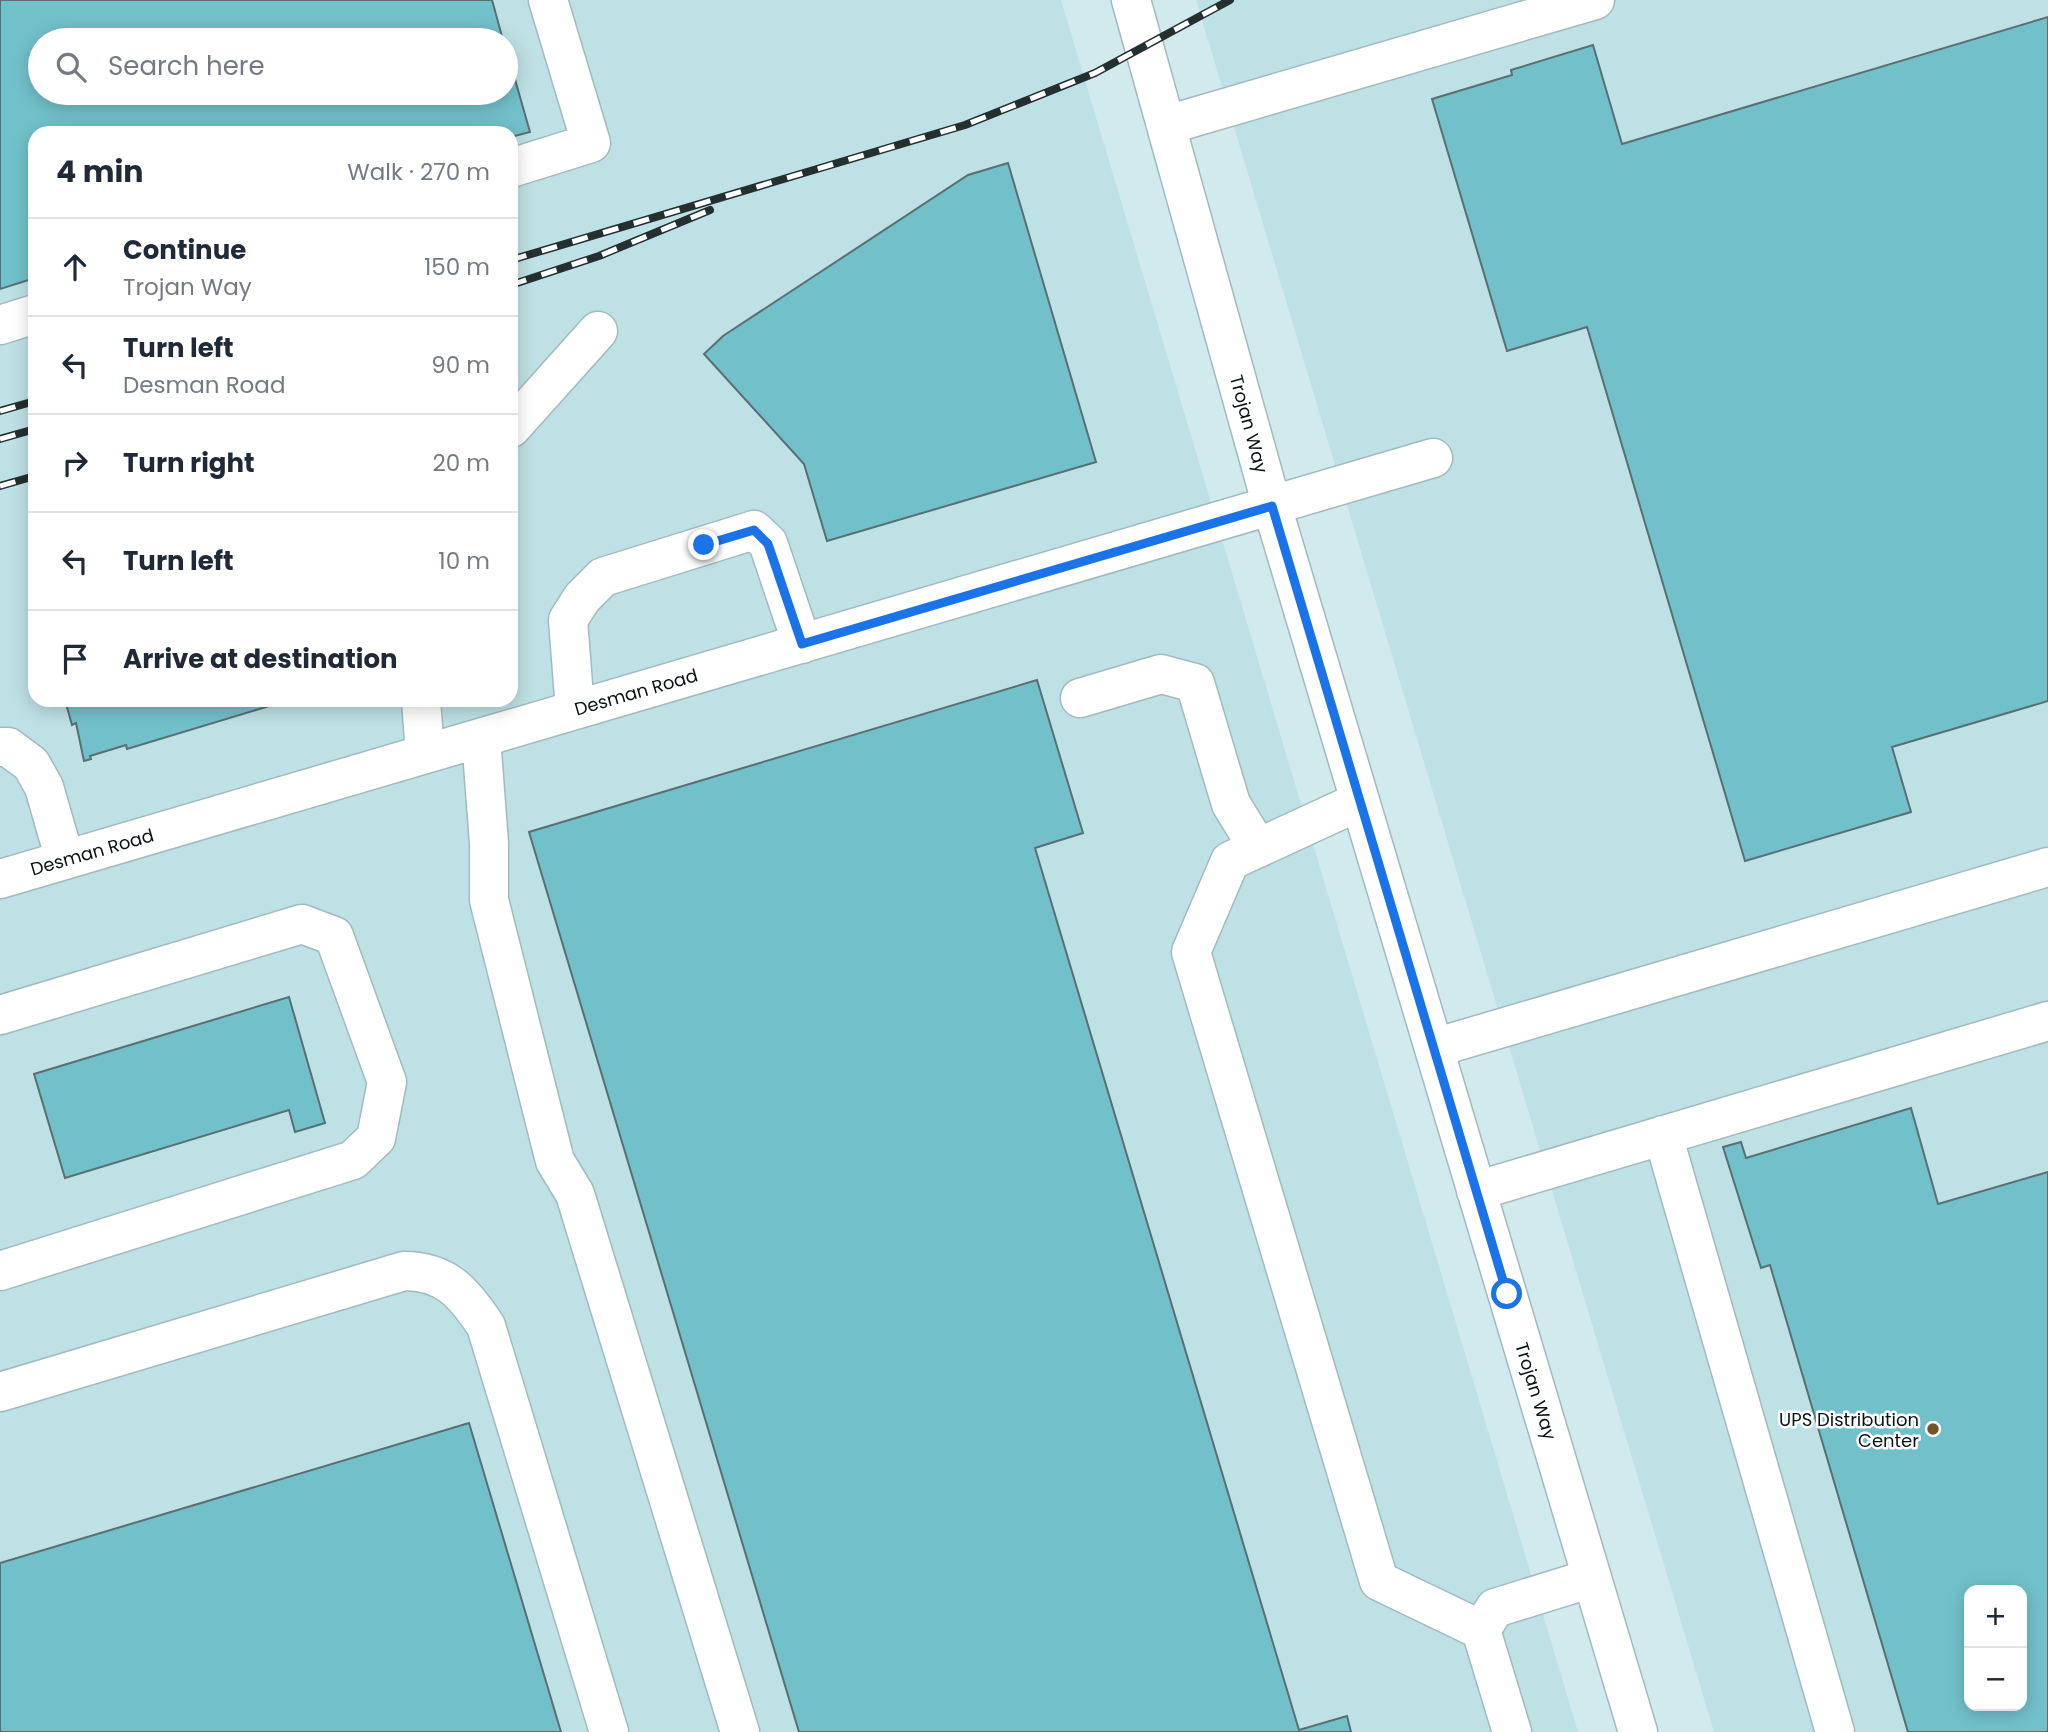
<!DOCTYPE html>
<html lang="en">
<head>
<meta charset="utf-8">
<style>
  body { margin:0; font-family:Poppins,sans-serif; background:#f6f6f7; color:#1f2937 }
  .controls { position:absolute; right:21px; bottom:21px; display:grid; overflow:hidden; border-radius:14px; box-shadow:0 4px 18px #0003 }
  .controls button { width:63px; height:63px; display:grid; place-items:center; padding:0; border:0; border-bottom:2px solid #e0e1e3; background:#fff; color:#1f2937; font:35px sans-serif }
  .stop { position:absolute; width:21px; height:21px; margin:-16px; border:5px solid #1a73e8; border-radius:50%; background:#fff }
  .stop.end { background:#1a73e8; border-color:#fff; box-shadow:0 2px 7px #0008 }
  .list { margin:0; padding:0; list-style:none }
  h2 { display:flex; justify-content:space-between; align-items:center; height:91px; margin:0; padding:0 28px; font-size:30px }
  h2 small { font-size:23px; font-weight:400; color:#747a83 }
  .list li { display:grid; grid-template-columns:46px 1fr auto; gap:21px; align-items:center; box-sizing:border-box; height:98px; padding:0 28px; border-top:2px solid #e0e1e3 }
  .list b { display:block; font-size:26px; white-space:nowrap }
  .list p { margin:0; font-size:23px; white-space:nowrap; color:#747a83 }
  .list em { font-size:23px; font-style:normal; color:#747a83 }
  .icon { flex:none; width:38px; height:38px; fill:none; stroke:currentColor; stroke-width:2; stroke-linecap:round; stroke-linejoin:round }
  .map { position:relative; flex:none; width:2048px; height:1732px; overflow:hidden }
  .search { position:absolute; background:#fff; box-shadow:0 4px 18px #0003; left:28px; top:28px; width:490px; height:77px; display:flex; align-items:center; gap:18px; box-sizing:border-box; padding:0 24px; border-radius:38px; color:#747a83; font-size:26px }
  .panel { position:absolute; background:#fff; box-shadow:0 4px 18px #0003; left:28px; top:126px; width:490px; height:581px; border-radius:21px }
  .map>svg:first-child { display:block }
  .built { fill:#bee1e5; fill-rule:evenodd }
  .building { fill:#72c1ca; stroke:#596f72; stroke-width:2; fill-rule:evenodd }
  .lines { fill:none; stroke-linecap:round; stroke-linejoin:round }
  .minor-casing { stroke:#a2babd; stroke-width:41 }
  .minor { stroke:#fff; stroke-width:38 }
  .rail-casing { stroke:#242f30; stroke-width:8 }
  .rail { stroke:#fff; stroke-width:5; stroke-dasharray:16; stroke-linecap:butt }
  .route { stroke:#1a73e8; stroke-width:9 }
  .poi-dot { fill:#6f5527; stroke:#fff; stroke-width:2.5 }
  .labels { text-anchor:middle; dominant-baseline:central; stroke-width:5; stroke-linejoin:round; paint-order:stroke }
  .street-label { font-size:18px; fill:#0a1314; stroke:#fff }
  .poi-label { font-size:18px; fill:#0a1314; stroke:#fff; text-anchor:end }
</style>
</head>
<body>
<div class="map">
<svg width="2048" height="1732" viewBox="0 0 2048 1732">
  <rect width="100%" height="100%" fill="#d1eaed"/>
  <path class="built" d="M0,0h1061l517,1732h-1578zM40,40h466v53h-466zM35,133h476v567h-476z
    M1196,0h852v1732h-334zM1969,1590h53v116h-53z"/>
  <path class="building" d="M0,0h492l11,40h-463v53h466v-45l24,84 -19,5v-4h-476v145l-35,11z
    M2048,17v684l-156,46 19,65 -166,49 -158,-534 -80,24 -75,-252 80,-24 -1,-5 82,-25 29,99z
    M1008,163l88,299 -269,79 -23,-77 -100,-110 19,-18 245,-161z
    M1037,680l46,153 -48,15 264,882 48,-14 4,16h-552l-270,-900z
    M65,700h224l-162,49 -1,-4 -36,11 1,3 -7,2 -8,-38 -4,2z
    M289,997l36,126 -30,9 -6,-22 -224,68 -31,-104z
    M1911,1108l27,96 110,-32v560h-140l-138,-467 -9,3 -38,-121 18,-5 5,16zM1969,1590h53v116h-53z
    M469,1423l92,309h-561v-169z"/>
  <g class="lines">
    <defs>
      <path id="minor" d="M1131,0l141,506 366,1226
        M1167,125l428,-125
        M511,168l80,-25 -43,-143
        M0,325l35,-11
        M511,428l87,-97
        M1080,698l81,-24 34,9 36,121 27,44
        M421,700l4,54
        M575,710l-7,-90 14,-22 21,-21 151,-47 14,13 34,101
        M481,738l8,105v57l66,261 20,33 165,538
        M0,747h8l23,17 13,23 21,73
        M1360,801l-130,60 -39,91 188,629 102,49
        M0,879l1433,-421
        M0,1015l302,-91 32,12 53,146 -11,56 -23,22 -353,111
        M1434,1048l614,-181
        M1663,1135l172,597
        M1476,1191l572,-170
        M0,1392l404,-121c42,0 60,22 82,55l123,406
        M1512,1732l-31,-102 14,-22 97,-30"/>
    </defs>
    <use href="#minor" class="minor-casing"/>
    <use href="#minor" class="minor"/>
    <defs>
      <path id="rail" d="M511,260l454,-135 130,-52 135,-73
        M511,285l88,-29 111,-46
        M0,411l35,-10
        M0,439l35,-10
        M0,486l35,-10"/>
    </defs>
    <use href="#rail" class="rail-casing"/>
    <use href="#rail" class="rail"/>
  </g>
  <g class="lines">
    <path class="route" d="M704,545l50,-15 14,14 34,100 470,-138 235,788"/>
  </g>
  <circle class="poi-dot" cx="1933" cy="1429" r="7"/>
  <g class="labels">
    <g class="street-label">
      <text transform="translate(1249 424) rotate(75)">Trojan Way</text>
      <text transform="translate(636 692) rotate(-16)">Desman Road</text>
      <text transform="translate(92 852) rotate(-16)">Desman Road</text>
      <text transform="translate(1536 1391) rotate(73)">Trojan Way</text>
    </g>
    <g class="poi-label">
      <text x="1919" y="1419">UPS Distribution<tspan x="1919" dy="21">Center</tspan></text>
    </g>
  </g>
</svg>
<div class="controls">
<button>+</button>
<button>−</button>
</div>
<div class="stop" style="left:1507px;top:1294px"></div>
<div class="stop end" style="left:704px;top:545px"></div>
<div class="search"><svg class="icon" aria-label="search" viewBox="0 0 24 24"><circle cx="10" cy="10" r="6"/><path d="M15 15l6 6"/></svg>Search here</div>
<section class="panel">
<h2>4 min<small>Walk · 270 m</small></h2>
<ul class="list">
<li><svg class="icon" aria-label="ahead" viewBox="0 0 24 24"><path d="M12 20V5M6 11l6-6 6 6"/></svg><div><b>Continue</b><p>Trojan Way</p></div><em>150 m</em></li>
<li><svg class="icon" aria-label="left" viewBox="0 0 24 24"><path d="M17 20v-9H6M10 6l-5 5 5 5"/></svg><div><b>Turn left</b><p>Desman Road</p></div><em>90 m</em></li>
<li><svg class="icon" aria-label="right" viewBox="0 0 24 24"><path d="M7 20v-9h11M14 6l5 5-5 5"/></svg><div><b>Turn right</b></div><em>20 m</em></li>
<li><svg class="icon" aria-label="left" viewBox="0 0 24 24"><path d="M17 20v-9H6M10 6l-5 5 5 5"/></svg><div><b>Turn left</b></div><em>10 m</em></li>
<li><svg class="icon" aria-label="arrive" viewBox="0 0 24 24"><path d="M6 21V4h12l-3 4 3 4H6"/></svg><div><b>Arrive at destination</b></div></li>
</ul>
</section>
</div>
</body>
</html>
